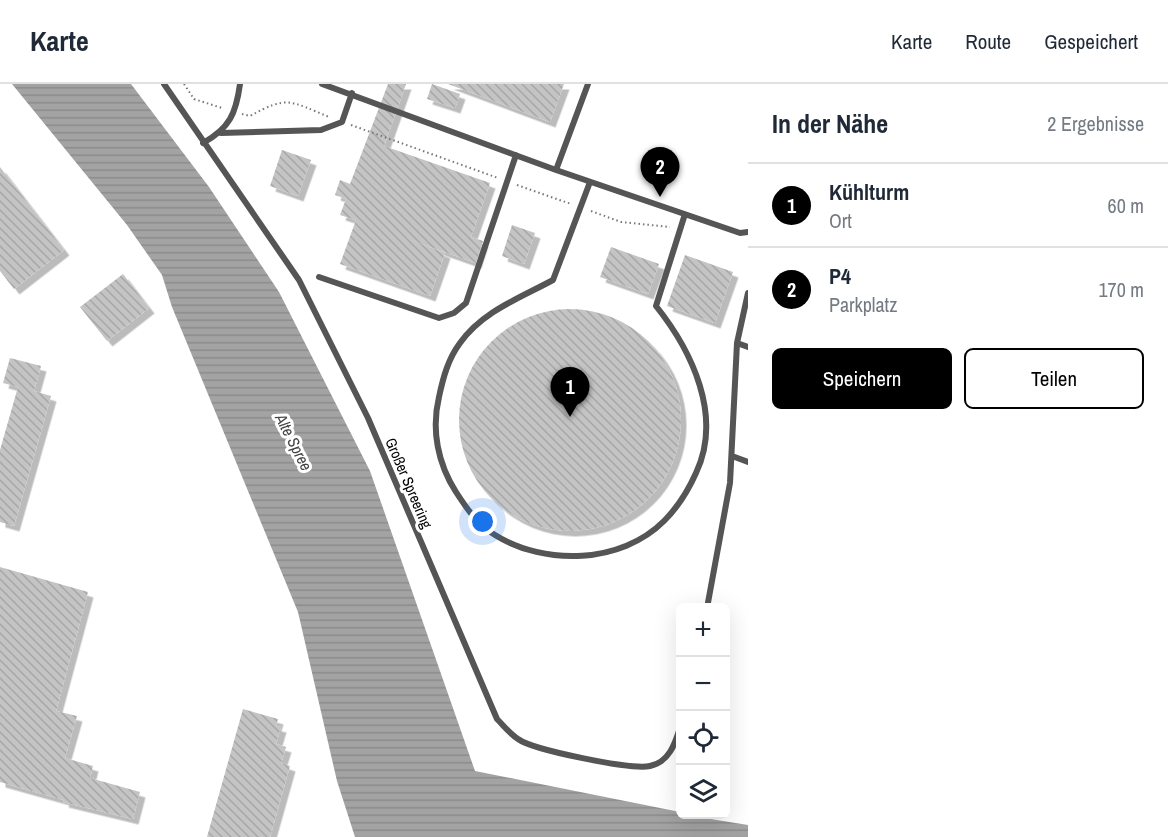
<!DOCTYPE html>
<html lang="de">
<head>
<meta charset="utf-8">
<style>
  body { margin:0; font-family:"Archivo Narrow",sans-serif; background:#f6f6f7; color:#1f2937 }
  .controls { position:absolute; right:18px; bottom:18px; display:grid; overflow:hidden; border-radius:9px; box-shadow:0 6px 24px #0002 }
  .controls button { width:54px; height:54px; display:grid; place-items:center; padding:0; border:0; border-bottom:2px solid #e0e1e3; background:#fff; color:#1f2937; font:30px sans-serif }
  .you { position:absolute; left:483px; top:438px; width:21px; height:21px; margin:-15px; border:4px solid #fff; border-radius:50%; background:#1a73e8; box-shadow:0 0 0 9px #1a73e833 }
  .badge { display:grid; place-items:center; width:39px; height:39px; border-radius:50%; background:#000; color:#fff; font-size:20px; font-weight:700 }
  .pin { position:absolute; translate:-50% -50px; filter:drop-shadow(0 2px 3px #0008) }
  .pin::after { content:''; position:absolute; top:32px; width:21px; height:18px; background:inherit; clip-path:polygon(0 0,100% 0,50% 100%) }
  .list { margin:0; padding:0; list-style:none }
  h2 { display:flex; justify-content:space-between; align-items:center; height:78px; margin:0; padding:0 24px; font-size:26px }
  h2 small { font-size:20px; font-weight:400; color:#747a83 }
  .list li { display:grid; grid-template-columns:39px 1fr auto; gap:18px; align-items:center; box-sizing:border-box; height:84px; padding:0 24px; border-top:2px solid #e0e1e3 }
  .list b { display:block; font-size:22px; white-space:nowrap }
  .list p { margin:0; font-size:20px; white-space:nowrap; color:#747a83 }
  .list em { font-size:20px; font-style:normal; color:#747a83 }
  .actions { display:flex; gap:12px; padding:18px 24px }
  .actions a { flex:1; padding:14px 0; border:2px solid #000; border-radius:9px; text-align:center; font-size:21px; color:#000 }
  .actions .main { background:#000; color:#fff }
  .icon { flex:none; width:33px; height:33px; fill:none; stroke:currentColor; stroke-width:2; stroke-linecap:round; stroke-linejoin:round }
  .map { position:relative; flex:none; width:748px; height:753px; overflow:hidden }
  header { display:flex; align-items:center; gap:36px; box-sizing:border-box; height:84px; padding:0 30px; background:#fff; border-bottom:2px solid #e0e1e3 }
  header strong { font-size:28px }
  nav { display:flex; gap:33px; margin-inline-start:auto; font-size:21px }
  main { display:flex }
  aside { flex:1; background:#fff }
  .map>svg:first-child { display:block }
  .water { fill:url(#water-rules) }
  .building { fill:url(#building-back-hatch); filter:url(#shadow) }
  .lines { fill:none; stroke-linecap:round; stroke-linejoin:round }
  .path { stroke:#777; stroke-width:2; stroke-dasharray:1.5 3; stroke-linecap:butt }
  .lane { stroke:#555; stroke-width:6 }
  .labels { text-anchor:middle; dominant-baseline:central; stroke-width:6; stroke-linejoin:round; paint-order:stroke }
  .street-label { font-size:15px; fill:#000; stroke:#fff }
  .water-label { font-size:16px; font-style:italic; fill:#444; stroke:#fff }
</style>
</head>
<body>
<header>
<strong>Karte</strong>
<nav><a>Karte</a><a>Route</a><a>Gespeichert</a></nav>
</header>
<main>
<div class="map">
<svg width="748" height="753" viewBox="0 0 748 753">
  <defs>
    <pattern id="water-rules" width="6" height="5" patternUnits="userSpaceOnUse" patternTransform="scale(1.5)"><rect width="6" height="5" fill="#a3a3a3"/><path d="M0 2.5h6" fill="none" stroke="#8b8b8b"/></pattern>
    <pattern id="building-back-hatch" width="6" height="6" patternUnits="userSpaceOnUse" patternTransform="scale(1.5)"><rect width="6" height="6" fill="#c4c4c4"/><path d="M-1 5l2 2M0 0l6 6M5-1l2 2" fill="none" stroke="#a7a7a7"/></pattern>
    <filter id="shadow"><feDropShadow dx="5.5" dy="5.5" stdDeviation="0" flood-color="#0004"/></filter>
  </defs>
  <rect width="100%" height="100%" fill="#fff"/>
  <path class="water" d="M12,0h119l78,103 70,105 91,179 105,300 205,41v2l68,11v12h-393l-18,-56 -39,-169 -126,-305 -10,-32 -35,-50z"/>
  <path class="building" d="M388,0h18l-22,62 106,37 -19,54 12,4 -7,22 -74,-26 43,16 -15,43 -90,-32 16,-44 -16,-5 6,-16 -11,-4 5,-15 10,4z
    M432,0l28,10 -5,14 -28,-9z
    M448,0h116l-14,38z
    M282,66l29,10 -13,36 -28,-10z
    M0,83l64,83 -50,39 -14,-18z
    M512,141l23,8 -11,31 -22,-8z
    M611,163l48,17 -11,30 -48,-17z
    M685,171l48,17 -18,51 -48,-17z
    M123,190l26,34 -42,33 -27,-34z
    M459 336a111 111 0 1 1 222 0a111 111 0 1 1-222 0Z
    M10,274l31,8 -7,25 17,5 -37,130 -14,-4v-72l18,-63 -15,-4z
    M0,483l88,25 -32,119 21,5 -12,42 28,8 -3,12 50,14 -7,27 -70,-17 1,-2 -64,-18z
    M243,625l35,10 -2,7 5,1 -5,17 10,3 -5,16 9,3 -20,71h-63z"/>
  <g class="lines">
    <path class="path" d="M184,0l10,15 28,9
      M242,30l8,2c38,-21 40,-15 79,1
      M351,41l147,53
      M517,101l54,19
      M591,127l30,11 49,5"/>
    <path class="lane" d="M164,0l135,196 69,138 129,301c7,7 13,15 21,20 15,11 113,31 132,27 19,-4 25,-22 30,-38
      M322,0l234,86 184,63 8,-1
      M221,49l100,-3 21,-8 10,-29
      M203,59c27,-15 33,-30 37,-59
      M556,86l32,-86
      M590,98l-37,98c-33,18 -70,31 -93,63 -12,16 -17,35 -21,54 -8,33 -1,67 17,95 11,17 22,33 39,43 50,31 126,29 169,-14 14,-14 24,-30 32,-48 27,-57 -4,-122 -40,-167l29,-92
      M319,193l120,41 15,-5 12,-10 50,-148
      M737,259l11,4
      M732,372l16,6
      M707,524l23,-125 7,-140 11,-50"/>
  </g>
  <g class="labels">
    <g class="street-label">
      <text transform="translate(409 399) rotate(67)">Großer Spreering</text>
    </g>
    <g class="water-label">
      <text transform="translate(294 358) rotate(63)">Alte Spree</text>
    </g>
  </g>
</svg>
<div class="controls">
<button>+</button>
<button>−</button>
<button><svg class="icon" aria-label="locate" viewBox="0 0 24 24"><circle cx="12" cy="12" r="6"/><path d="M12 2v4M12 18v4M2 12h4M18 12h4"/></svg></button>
<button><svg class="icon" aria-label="layers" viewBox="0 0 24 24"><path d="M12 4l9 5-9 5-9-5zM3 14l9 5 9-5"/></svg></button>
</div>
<div class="you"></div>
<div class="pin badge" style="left:570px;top:333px">1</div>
<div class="pin badge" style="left:660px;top:113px">2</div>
</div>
<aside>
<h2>In der Nähe<small>2 Ergebnisse</small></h2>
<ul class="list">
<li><span class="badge">1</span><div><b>Kühlturm</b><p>Ort</p></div><em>60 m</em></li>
<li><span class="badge">2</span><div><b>P4</b><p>Parkplatz</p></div><em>170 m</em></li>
</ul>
<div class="actions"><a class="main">Speichern</a><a>Teilen</a></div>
</aside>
</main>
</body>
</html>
